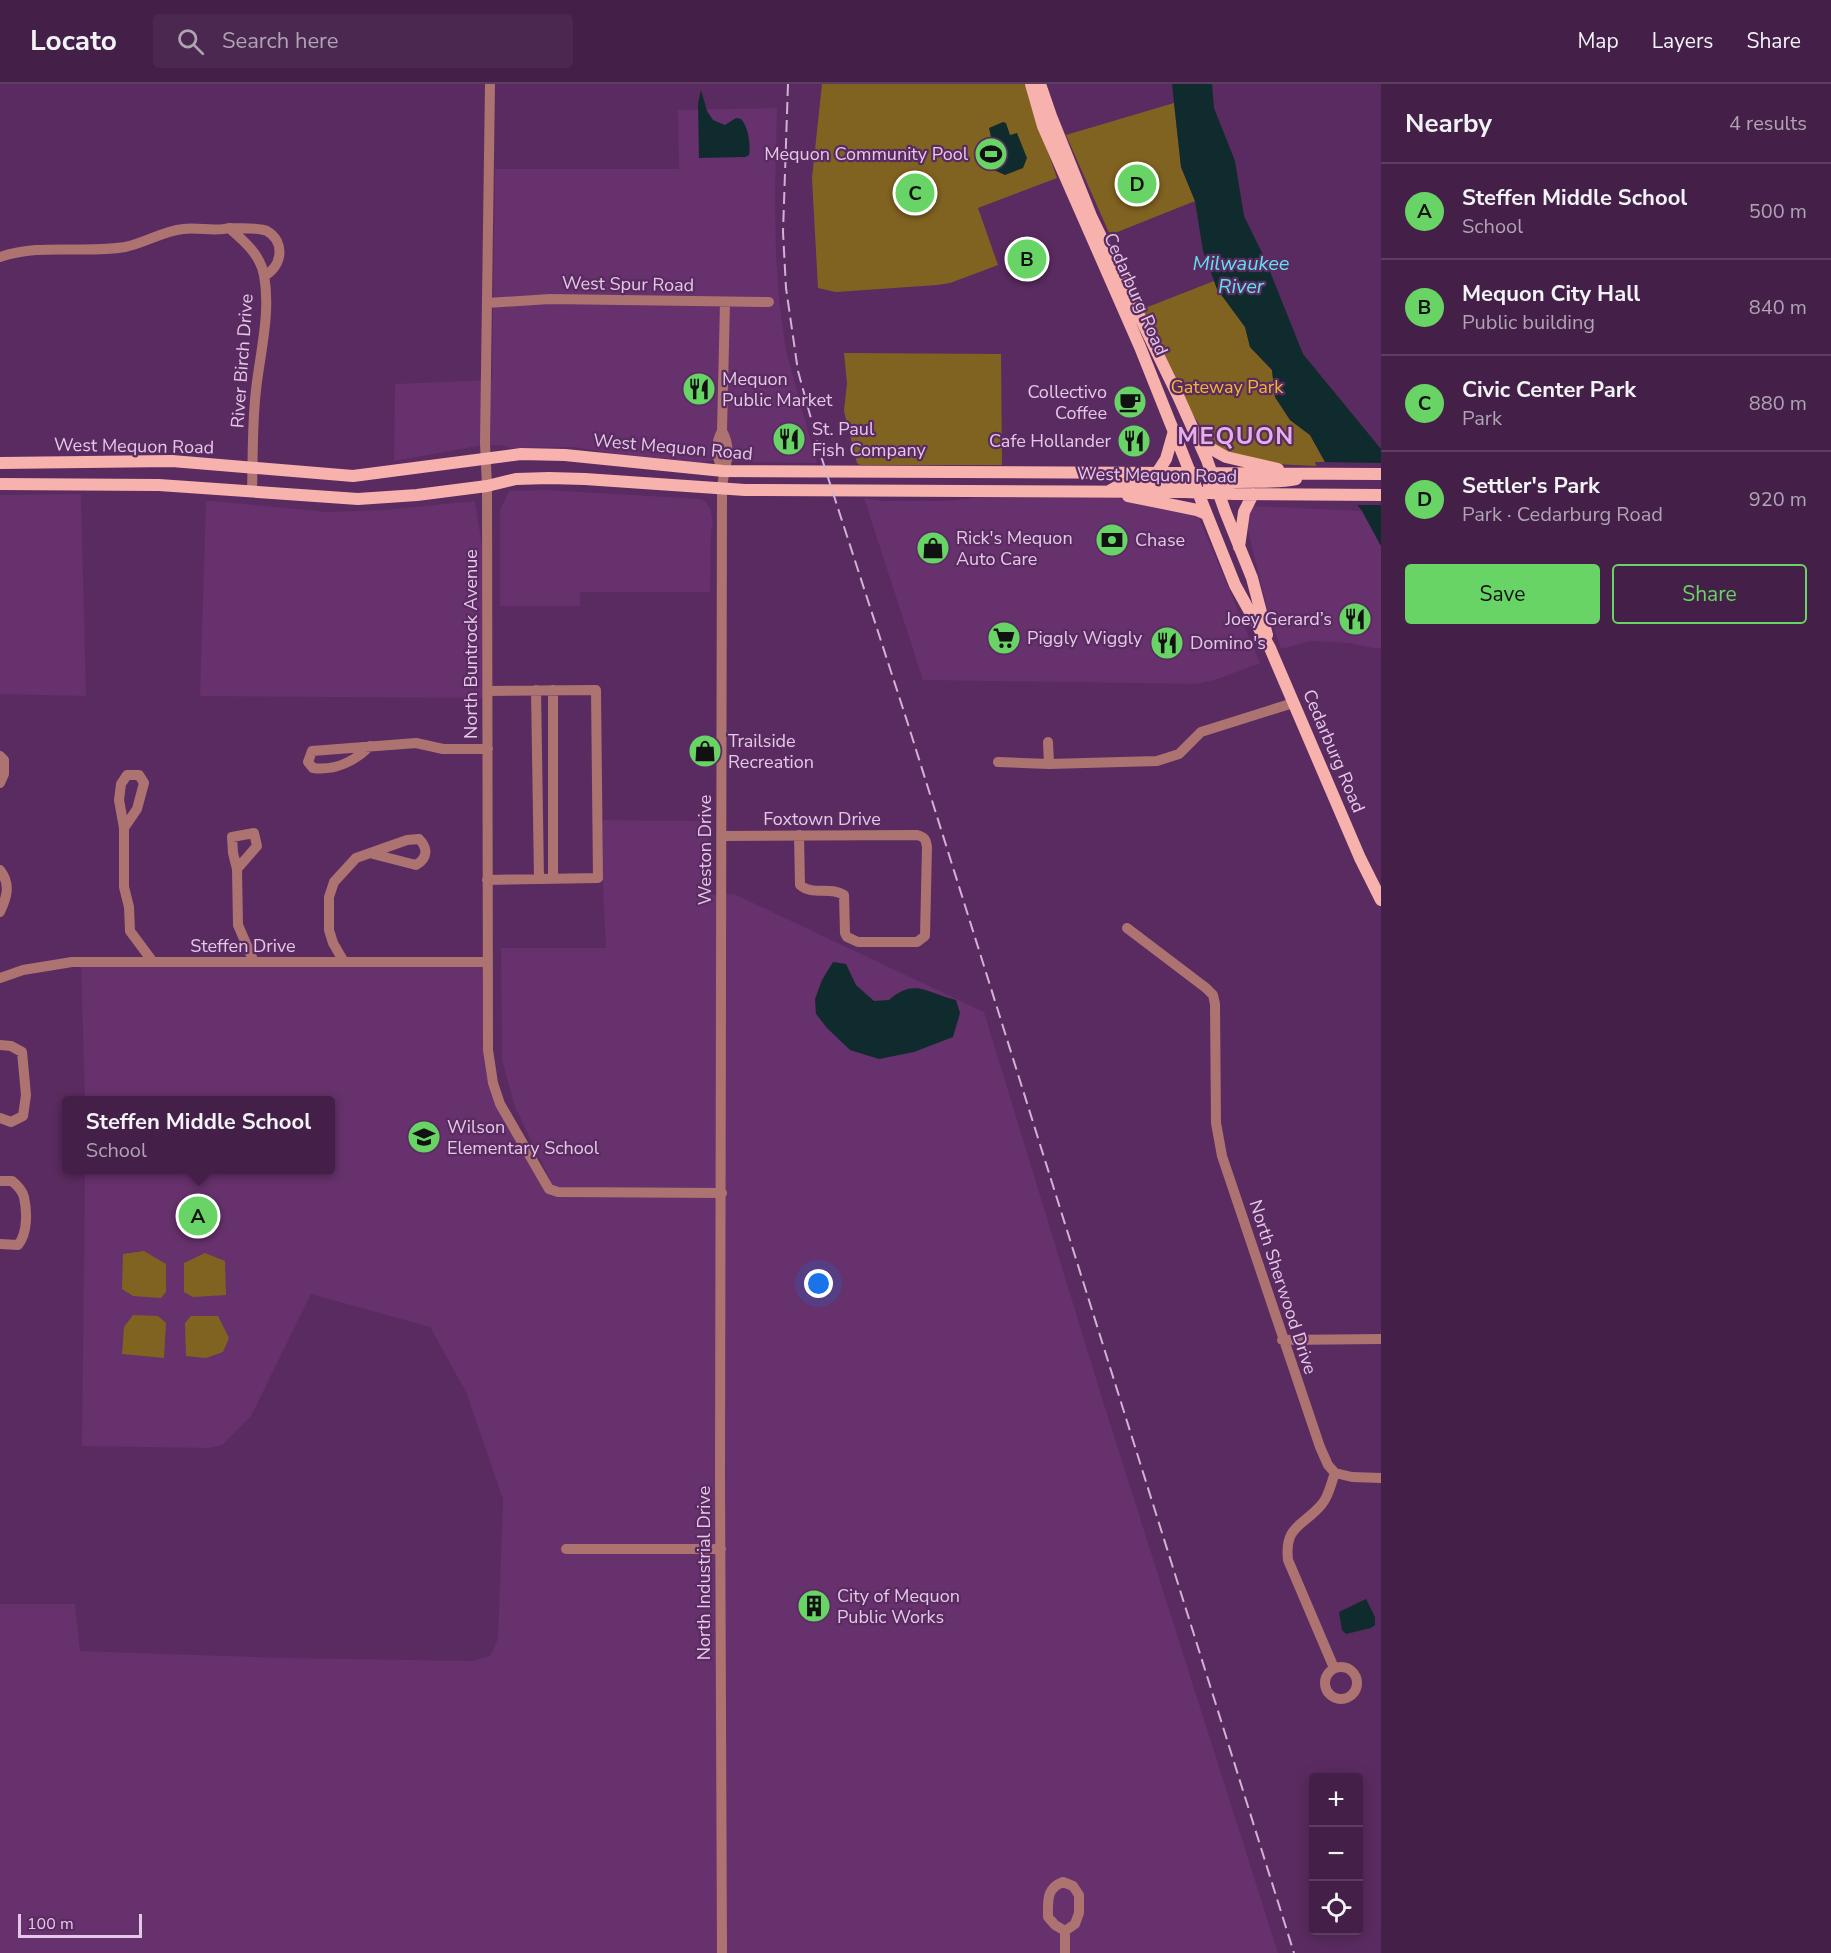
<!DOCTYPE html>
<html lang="en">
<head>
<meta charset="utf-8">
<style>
  body { margin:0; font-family:"Nunito Sans",sans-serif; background:#4b284f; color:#f1f3f6 }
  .controls { position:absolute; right:18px; bottom:18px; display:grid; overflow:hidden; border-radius:6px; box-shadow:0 3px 15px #0003 }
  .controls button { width:54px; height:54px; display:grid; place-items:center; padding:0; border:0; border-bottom:2px solid #5c3e60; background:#442048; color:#f1f3f6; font:30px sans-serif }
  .scale { position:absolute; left:18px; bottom:15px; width:124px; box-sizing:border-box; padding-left:6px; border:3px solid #e4c8e7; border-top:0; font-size:16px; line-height:21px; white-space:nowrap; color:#e4c8e7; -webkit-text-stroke:4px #5a2b60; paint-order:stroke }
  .you { position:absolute; left:819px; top:1200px; width:21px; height:21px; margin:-15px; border:4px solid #fff; border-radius:50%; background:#1a73e8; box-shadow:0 0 0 9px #1a73e833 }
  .badge { display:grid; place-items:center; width:39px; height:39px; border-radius:50%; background:#67d465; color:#111; font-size:20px; font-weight:700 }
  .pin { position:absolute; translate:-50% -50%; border:3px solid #fff; box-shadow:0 2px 6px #0006 }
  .popup { position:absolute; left:62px; top:1012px; width:273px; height:78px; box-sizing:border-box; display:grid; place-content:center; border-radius:6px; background:#442048; filter:drop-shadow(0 2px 4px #0005); font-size:20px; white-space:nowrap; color:#afa3b4 }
  .popup b { font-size:22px; color:#f1f3f6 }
  .popup::after { content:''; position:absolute; left:50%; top:100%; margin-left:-12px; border:12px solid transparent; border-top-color:#442048 }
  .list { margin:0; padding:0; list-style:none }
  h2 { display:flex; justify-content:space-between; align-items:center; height:78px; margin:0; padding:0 24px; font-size:26px }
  h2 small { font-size:20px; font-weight:400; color:#afa3b4 }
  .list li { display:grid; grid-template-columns:39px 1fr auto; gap:18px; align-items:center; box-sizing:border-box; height:96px; padding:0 24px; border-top:2px solid #5c3e60 }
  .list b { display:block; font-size:22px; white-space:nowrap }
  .list p { margin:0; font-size:20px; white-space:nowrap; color:#afa3b4 }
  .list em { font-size:20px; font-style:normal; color:#afa3b4 }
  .actions { display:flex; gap:12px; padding:18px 24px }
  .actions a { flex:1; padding:14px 0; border:2px solid #67d465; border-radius:6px; text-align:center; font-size:21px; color:#67d465 }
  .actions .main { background:#67d465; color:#111 }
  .icon { flex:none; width:33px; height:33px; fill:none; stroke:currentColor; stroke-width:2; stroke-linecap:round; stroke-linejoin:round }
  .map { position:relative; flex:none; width:1381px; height:1869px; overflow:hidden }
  header { display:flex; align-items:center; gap:36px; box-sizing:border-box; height:84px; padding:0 30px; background:#442048; border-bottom:2px solid #5c3e60 }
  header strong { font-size:28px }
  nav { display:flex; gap:33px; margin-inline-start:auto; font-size:21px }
  .search { width:420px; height:54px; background:#4b284f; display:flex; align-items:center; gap:15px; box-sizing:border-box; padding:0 21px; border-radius:6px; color:#afa3b4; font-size:22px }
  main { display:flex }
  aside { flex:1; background:#442048 }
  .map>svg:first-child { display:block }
  .built { fill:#66316c }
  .green { fill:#816321 }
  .water { fill:#102b2d }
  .pier { fill:#5a2b60 }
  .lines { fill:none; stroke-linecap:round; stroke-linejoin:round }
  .minor { stroke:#ac7370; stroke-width:10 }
  .major { stroke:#f8b2ad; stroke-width:12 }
  .rail { stroke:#d1b2d4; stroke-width:2; stroke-dasharray:12 6; stroke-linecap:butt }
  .labels { text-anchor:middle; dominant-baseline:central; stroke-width:4.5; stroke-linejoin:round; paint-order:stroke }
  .poi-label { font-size:18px; fill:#e4c8e7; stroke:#5a2b60; text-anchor:start }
  .street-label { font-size:18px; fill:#e4c8e7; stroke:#5a2b60 }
  .park-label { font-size:18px; fill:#f2b832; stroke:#5a2b60 }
  .water-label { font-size:20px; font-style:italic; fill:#5fe3ef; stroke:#5a2b60 }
  .district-label { font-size:24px; font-weight:bold; letter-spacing:1.5px; fill:#e6afec; stroke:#5a2b60 }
</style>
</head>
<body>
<header>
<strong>Locato</strong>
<div class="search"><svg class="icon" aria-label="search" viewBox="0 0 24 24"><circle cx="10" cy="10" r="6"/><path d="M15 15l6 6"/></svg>Search here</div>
<nav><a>Map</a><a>Layers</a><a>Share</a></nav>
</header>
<main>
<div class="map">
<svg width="1381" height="1869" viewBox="0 0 1381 1869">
  <rect width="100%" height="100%" fill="#5a2b60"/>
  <path class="built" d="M777,24l-2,87 1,58 3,46 7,52 31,112 -109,-2 -7,2 -65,-6 -62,-10 -63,1 -11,-3 -22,1 -84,15 1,-77 97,-4 3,-211h184l-1,-59z
    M546,406l155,9 4,2 6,10 2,15 -2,4 -1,62h-130v14h-80v-96l9,-19z
    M81,410l5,202 -86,-2v-199z
    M864,414l17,3h67l25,-3h144l75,14 7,6 61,145 -45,17 -19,4 -273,-4z
    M206,417h8l113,11 57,-2 91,-9 13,84v113l-288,-2z
    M1252,422l110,5 19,35v102h-8l-25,-5 -37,-2 -30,8 -14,-41 -19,-77v-18z
    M603,736l105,1 2,74 24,-1 250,118 117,383 177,558h-1278v-349h75l5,47 204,7 189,3 17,-5 8,-17 5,-140 -37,-107 -36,-65 -119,-33 -60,122 -29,29 -13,3 -127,-2 3,-276h245v-70h-245l-4,-138h406l6,121 56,105v-11l-34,-70 -13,-47 -1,-112h105l-3,-61z"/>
  <path class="green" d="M822,0h204l6,15 -1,5 26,74 -79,30 20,57 -48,18 -13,2 -101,7 -18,-4 -6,-110z
    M1174,19l7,64 14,34 -85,34 -44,-100z
    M1214,197l3,8 28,38 5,20 22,23 3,27 15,23 20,15 15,27h-10l1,4 -42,-2 -50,-11 -10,-6 -24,-37 -50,-100z
    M844,269l157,1 1,111h-142l-3,-2 -13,-52 3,-28z
    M144,1167l22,13v28l-5,6 -28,-2 -11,-7 1,-35z
    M205,1169l20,8 1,34 -33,2 -9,-5v-29z
    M133,1231l25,1 8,7 -2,35 -42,-4 2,-27z
    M191,1232h27l11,22 -6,14 -17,6 -20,-2 -1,-33z"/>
  <path class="water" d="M1172,0h40l2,24 21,53 9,55 21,43 38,95 78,95v97l-19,-35 -37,-49 -15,-27 -20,-15 -15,-23 -3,-27 -22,-23 -5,-20 -28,-38 -14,-38 -8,-50 -14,-34z
    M701,6l6,21 6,9 12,5 11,-7 5,1c7,7 10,26 8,36l-4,2 -46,1 -1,-54z
    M1003,38l3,1 4,12 7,-2 10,25 -4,10 -18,7 -11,-5 -9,-25 7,-3 -3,-14z
    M833,878l13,2 10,21 18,16 15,-1c26,-23 39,-6 67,0l4,13 -7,24 -39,15 -35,7 -29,-9 -23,-22 -11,-14 -1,-15 7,-19z
    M1366,1515l9,18v8l-4,3 -25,6 -4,-4 -3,-18z"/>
  <path class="pier" d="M1322,378l59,1v42h-28z"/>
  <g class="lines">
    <path class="minor" d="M490,0l-5,359 2,43 1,564 5,33 7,21 49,85 9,3 164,1
      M230,144c10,1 29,-1 37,3 19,11 15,36 -3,45
      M0,173c41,-14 83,-3 125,-10 20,-4 38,-16 58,-18 15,-2 33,3 46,-1 15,13 31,26 35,47 7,38 -4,78 -8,115 -4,34 -3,68 -4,102
      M487,219l63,-4 219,3
      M723,387c-6,-13 -9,-26 -1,-40l3,-129
      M536,606l3,189
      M553,606v189
      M1048,658l1,22
      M370,662c-15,15 -35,25 -57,22l-5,-6 4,-11 104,-8 27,6h45
      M0,672l4,4v14l-4,9
      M998,678l51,2 108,-3 22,-7 22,-22 92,-29
      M124,744l13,-19 7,-26 -5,-8h-12l-6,9 -2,16 5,28v59l5,20 1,24 23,31
      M722,752l195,-1c8,2 9,5 10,12l-2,89 -8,6h-59l-11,-5 -2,-4 -1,-38c-14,-9 -31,1 -44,-10l-1,-50
      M237,785l20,-23 -3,-13 -22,4 1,16 4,16 1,56 16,37
      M0,786c11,14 7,27 0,42
      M487,796l111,-2 -2,-188 -108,1
      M1127,844l79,60 7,7 2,9 1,119 6,33 98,291 8,18 7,8c-4,10 -6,23 -13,31 -18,22 -38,21 -34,56l46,108
      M344,878l-11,-19 -4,-13v-33l5,-15 22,-24 51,-18 12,-1c9,9 9,19 -3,26l-43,-11
      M0,894l23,-8 49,-8h415
      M0,961l11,1 11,6 4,43 -3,21 -12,6 -11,-4
      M0,1097h12c5,4 10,9 12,16 3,14 4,36 -6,48l-18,-1
      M1282,1256l99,-1
      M1335,1389l17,4 29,1
      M566,1465h155
      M1325 1599a16 16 0 1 1 32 0a16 16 0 1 1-32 0Z
      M1063,1798l10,4 6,9v18l-4,11 -10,7 -10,-6 -7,-8c0,-16 -2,-29 15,-35z
      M722,1869l-2,-478 2,-986c1,-21 12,-37 0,-58
      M1065,1869v-22"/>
    <path class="major" d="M1031,0l12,42 97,221 95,238 35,63 90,210 21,42
      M1040,0l11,32 40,100 88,182 28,62 18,51 27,67 15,57
      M1199,358l27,15 52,12
      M0,379l172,-2 181,15 168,-22 44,1 158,16 658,3
      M1157,389l9,-14 8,-28
      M0,400l159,1 199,14 59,-4 70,-9 29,-7 33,-1 36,1 160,11 440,2 49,2 147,1
      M1209,402c28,-8 58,-1 87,-7
      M1111,406c20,-13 55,-7 79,-10
      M1128,412l69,14 9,4
      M1239,463l5,-35 9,-18"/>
    <path class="rail" d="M788,0l-5,148 3,56 12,83 24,88 85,262 387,1232"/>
  </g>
  <defs>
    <symbol id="stadium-disc" viewBox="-11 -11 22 22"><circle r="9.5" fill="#67d465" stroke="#5a2b60"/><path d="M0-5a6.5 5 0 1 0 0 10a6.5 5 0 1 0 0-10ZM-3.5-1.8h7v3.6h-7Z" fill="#111"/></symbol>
    <symbol id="restaurant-disc" viewBox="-11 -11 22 22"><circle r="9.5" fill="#67d465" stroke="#5a2b60"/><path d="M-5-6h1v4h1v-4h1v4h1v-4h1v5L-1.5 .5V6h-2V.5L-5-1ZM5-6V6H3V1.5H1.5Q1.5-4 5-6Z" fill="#111"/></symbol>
    <symbol id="cafe-disc" viewBox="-11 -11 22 22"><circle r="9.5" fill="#67d465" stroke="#5a2b60"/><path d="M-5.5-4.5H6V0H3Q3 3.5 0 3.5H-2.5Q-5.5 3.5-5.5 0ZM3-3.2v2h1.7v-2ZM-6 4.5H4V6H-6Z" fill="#111"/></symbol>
    <symbol id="bank-disc" viewBox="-11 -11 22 22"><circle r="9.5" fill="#67d465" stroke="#5a2b60"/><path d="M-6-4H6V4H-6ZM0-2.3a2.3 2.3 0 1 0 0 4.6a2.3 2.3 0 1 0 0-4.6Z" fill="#111"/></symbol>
    <symbol id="shop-disc" viewBox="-11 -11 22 22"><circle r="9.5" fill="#67d465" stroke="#5a2b60"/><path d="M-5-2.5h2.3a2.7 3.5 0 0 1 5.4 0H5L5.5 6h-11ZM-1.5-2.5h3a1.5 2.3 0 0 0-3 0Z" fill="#111"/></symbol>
    <symbol id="supermarket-disc" viewBox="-11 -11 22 22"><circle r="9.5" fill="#67d465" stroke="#5a2b60"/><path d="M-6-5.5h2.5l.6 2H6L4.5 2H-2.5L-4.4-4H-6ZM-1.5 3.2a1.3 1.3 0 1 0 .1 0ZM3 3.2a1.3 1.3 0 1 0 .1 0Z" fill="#111"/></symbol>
    <symbol id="school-disc" viewBox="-11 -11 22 22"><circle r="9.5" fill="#67d465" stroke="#5a2b60"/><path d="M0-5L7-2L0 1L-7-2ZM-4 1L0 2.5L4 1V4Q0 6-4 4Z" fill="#111"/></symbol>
    <symbol id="building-disc" viewBox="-11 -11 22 22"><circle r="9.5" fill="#67d465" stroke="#5a2b60"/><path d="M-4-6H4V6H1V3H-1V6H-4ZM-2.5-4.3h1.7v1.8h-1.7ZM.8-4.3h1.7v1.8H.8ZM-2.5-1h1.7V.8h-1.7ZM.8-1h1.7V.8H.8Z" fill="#111"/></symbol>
  </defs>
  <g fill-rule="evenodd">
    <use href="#stadium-disc" x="972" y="51" width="38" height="38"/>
    <use href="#restaurant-disc" x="680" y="286" width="38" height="38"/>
    <use href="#cafe-disc" x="1111" y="299" width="38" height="38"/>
    <use href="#restaurant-disc" x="770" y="336" width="38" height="38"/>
    <use href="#restaurant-disc" x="1115" y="338" width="38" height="38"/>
    <use href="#bank-disc" x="1093" y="437" width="38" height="38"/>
    <use href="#shop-disc" x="914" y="445" width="38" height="38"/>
    <use href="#restaurant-disc" x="1336" y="516" width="38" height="38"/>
    <use href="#supermarket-disc" x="985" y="535" width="38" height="38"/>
    <use href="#restaurant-disc" x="1148" y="540" width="38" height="38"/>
    <use href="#shop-disc" x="686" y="648" width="38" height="38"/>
    <use href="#school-disc" x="405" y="1034" width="38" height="38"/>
    <use href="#building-disc" x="795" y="1503" width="38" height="38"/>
  </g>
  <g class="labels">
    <g class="poi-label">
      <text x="968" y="70" text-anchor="end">Mequon Community Pool</text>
      <text x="722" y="295">Mequon<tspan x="722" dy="21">Public Market</tspan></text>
      <text x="1107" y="308" text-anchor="end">Collectivo<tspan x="1107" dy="21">Coffee</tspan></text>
      <text x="812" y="345">St. Paul<tspan x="812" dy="21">Fish Company</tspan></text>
      <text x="1111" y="357" text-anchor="end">Cafe Hollander</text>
      <text x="956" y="454">Rick's Mequon<tspan x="956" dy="21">Auto Care</tspan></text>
      <text x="1135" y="456">Chase</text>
      <text x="1332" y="535" text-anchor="end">Joey Gerard’s</text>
      <text x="1027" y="554">Piggly Wiggly</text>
      <text x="1190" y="559">Domino's</text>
      <text x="728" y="657">Trailside<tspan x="728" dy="21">Recreation</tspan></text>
      <text x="447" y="1043">Wilson<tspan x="447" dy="21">Elementary School</tspan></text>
      <text x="837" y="1512">City of Mequon<tspan x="837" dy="21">Public Works</tspan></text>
    </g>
    <g class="street-label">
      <text transform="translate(628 200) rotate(1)">West Spur Road</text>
      <text transform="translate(1136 210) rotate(66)">Cedarburg Road</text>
      <text transform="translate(242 277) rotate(-86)">River Birch Drive</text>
      <text transform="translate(134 362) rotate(1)">West Mequon Road</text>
      <text transform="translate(673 363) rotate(5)">West Mequon Road</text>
      <text transform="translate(1157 391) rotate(1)">West Mequon Road</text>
      <text transform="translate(471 560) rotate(-90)">North Buntrock Avenue</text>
      <text transform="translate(1334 667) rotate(67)">Cedarburg Road</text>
      <text x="822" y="735">Foxtown Drive</text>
      <text transform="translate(705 766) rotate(-90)">Weston Drive</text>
      <text x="243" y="862">Steffen Drive</text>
      <text transform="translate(1283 1203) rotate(72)">North Sherwood Drive</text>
      <text transform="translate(704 1489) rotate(-90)">North Industrial Drive</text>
    </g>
    <g class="park-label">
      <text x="1227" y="303">Gateway Park</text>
    </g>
    <g class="water-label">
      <text x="1241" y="179">Milwaukee<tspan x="1241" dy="23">River</tspan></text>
    </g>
    <g class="district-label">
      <text x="1236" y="352">MEQUON</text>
    </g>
  </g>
</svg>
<div class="controls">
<button>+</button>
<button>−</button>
<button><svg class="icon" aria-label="locate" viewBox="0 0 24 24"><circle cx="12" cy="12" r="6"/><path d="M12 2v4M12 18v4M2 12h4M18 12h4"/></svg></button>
</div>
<div class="scale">100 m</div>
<div class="you"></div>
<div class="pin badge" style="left:198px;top:1132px">A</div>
<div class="popup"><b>Steffen Middle School</b>School</div>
<div class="pin badge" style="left:1027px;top:175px">B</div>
<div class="pin badge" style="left:915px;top:109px">C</div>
<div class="pin badge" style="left:1137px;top:100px">D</div>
</div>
<aside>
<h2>Nearby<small>4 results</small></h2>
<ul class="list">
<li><span class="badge">A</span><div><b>Steffen Middle School</b><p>School</p></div><em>500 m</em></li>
<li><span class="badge">B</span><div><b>Mequon City Hall</b><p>Public building</p></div><em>840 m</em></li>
<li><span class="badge">C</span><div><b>Civic Center Park</b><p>Park</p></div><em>880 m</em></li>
<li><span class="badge">D</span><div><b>Settler's Park</b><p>Park · Cedarburg Road</p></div><em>920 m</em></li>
</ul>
<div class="actions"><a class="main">Save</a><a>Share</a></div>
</aside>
</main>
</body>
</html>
